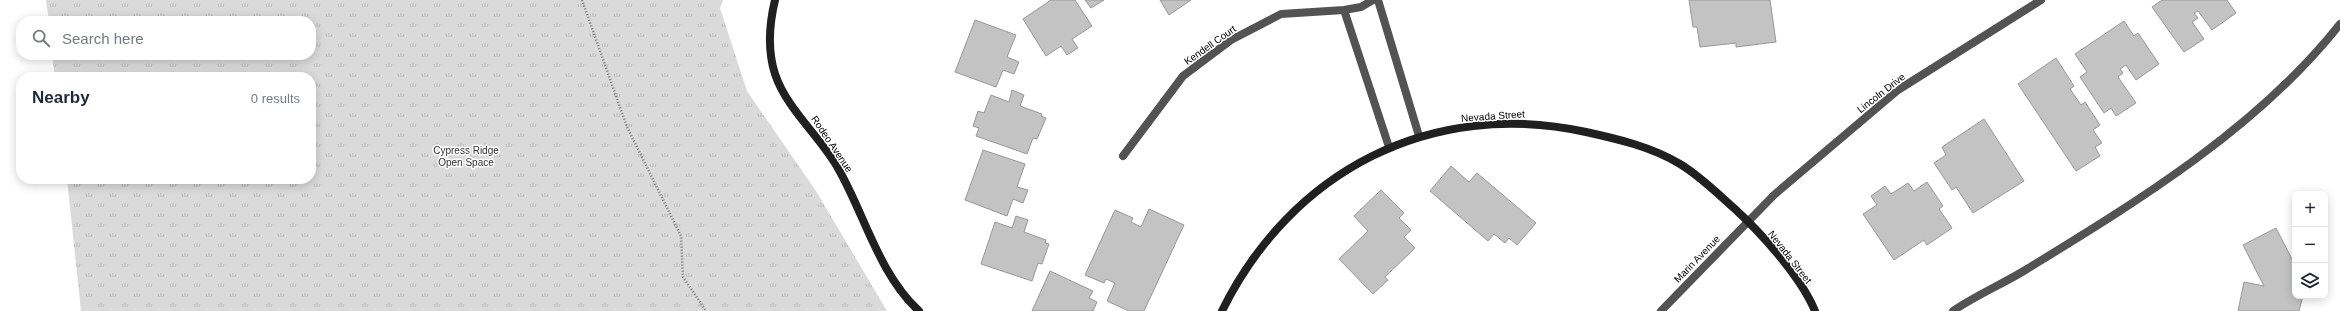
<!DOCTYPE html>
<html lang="en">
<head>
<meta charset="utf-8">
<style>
  body { margin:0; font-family:Helvetica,sans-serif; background:#f2f2f3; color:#1f2937 }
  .controls { position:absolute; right:12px; bottom:12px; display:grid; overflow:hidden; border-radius:8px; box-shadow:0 2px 10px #0003 }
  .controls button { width:36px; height:36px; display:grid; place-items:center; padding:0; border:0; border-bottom:1px solid #e0e1e3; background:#fff; color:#1f2937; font:20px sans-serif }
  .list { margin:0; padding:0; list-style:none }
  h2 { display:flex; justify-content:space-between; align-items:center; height:52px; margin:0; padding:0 16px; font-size:17px }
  h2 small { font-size:13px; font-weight:400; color:#747a83 }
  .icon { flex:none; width:22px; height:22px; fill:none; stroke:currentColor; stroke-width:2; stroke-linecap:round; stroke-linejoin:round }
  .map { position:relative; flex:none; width:2340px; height:311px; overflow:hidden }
  .search { position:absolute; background:#fff; box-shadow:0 2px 10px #0003; left:16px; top:16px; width:300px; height:44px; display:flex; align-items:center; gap:10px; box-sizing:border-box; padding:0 14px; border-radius:16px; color:#747a83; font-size:15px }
  .panel { position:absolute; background:#fff; box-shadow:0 2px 10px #0003; left:16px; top:72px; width:300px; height:112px; border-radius:16px }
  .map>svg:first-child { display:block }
  .park { fill:url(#park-tufts) }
  .building { fill:#c3c3c3; stroke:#979797 }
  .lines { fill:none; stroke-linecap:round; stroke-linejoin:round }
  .path { stroke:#757575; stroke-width:2.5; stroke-dasharray:1 2; stroke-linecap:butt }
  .lane { stroke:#535353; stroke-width:8 }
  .street { stroke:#535353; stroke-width:8 }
  .secondary { stroke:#202020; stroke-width:8 }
  .labels { text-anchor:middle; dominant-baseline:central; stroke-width:3; stroke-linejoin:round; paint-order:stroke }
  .street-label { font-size:10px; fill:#000; stroke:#fff }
  .park-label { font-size:10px; fill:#313131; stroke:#fff }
</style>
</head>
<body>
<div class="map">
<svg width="2340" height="311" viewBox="0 0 2340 311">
  <defs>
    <pattern id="park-tufts" width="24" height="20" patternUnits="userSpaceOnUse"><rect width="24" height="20" fill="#dadada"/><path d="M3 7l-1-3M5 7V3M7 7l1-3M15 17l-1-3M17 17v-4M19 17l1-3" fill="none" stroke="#b9b9b9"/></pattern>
  </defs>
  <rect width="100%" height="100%" fill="#fff"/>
  <path class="park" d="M46,0h677l-3,8 27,83 69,100 71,120h-806l-14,-132h244v-102h-256l-3,-22h259v-34h-262z"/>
  <path class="building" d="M1051,0h24l17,26 -20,13 6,9 -11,7 -6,-9 -15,10 -23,-37z
    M1085,0h19l-13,8z
    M1160,0h31l-22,15z
    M1689,0h81l6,42 -40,5v-4l-36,4 -3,-20h-4z
    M2162,0h65l9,13 -24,17 -14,-19 -4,2 4,5 -6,4 12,17 -20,13 -32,-45z
    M975,20l41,15 -9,22 12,5 -5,12 -11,-4 -7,17 -41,-15z
    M2124,21l10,15 4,-3 21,31 -23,16 -10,-15 -6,4 3,4 -5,4 18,26 -20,13 -5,-8 -7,5 -24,-36 7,-5 -12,-18z
    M2056,58l18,28 -4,3 11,16 4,-3 15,23 -7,5 9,13 -7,4 5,9 -24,15 -58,-87z
    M1012,90l12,5 -4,11 22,8 -1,2 5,2 -9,21 -4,-1 -6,16 -51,-18 3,-8 -6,-2 5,-15 6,2 7,-18 18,7z
    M1984,119l40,62 -51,32 -17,-26 -4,3 -18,-27 12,-8 -4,-8z
    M983,150l42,14 -8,23 11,3 -5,13 -10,-4 -6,17 -42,-16z
    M1451,166l18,16 8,-9 59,50 -19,22 -8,-7 -4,5 -11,-9 -6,7 -58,-50z
    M1927,182l16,24 -4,3 13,19 -25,17 -3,-5 -30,20 -31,-46 14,-9 -6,-9 14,-10 6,8 17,-11 6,8z
    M1381,190l23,23 -5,5 12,12 -7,7 11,11 -30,29 3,3 -15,14 -34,-35 29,-28 -14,-15z
    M1149,209l35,16 -40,86h-15l-22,-10 8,-18 -9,-4 -2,4 -19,-8 30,-65 18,8 -2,4 10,5z
    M1016,216l12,4 -4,12 22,8 -1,3 4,1 -7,20 -4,-1 -6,18 -51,-17 14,-42 17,6z
    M2276,228l19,37v31h8l-4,15h-61l6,-29 20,4 -21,-41z
    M1050,271l43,20 -4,7 8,4 -4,9h-61z"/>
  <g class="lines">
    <path class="path" d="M582,0l45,127 54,109 2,41 23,34"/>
    <path class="lane" d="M1953,311c23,-16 50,-27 74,-42 111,-68 231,-141 313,-245"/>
    <path class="street" d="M1378,0l41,136
      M1344,10l45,137
      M1123,156l60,-80 48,-36 50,-26 63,-4 17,-3 12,-7
      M1661,311l113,-116 124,-105 143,-90"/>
    <path class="secondary" d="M775,0c-6,25 -8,49 0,74 12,36 46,63 64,96 26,46 40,104 80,141
      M1222,311c69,-140 209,-213 364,-179 32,7 66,15 94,32 20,12 38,30 55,45 27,25 66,68 80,102"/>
  </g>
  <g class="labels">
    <g class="street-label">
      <text transform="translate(1210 45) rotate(-35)">Kendell Court</text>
      <text transform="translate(1881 93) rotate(-38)">Lincoln Drive</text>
      <text transform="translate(1493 116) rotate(-4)">Nevada Street</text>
      <text transform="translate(832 144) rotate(56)">Rodeo Avenue</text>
      <text transform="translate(1790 257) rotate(52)">Nevada Street</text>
      <text transform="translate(1697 259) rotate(-46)">Marin Avenue</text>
    </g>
    <g class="park-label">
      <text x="466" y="150">Cypress Ridge<tspan x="466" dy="12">Open Space</tspan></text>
    </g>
  </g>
</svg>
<div class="controls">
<button>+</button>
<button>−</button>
<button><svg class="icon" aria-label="layers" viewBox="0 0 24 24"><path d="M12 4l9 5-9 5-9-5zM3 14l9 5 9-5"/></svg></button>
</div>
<div class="search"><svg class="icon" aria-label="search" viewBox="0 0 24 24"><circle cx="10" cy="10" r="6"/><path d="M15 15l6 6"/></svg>Search here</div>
<section class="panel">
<h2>Nearby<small>0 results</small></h2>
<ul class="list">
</ul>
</section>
</div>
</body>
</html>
